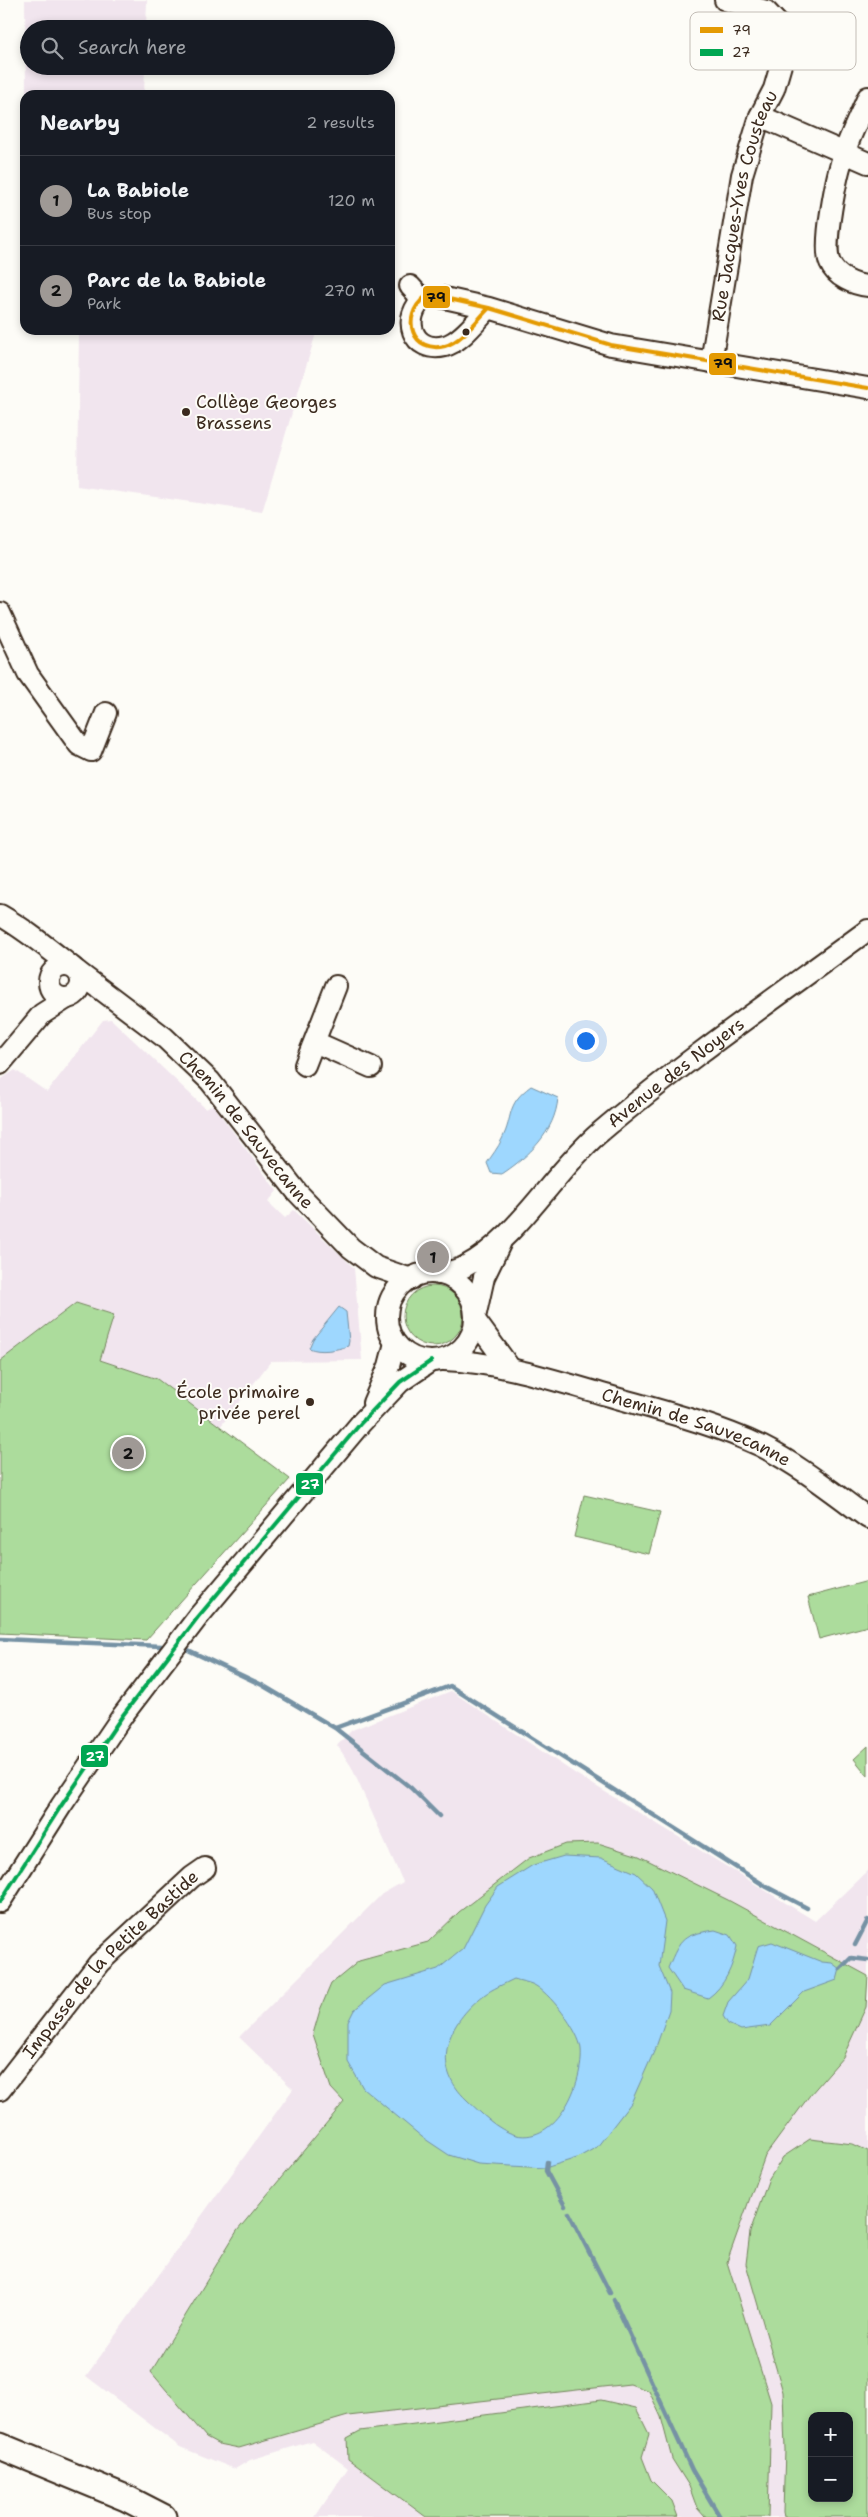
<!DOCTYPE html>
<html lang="en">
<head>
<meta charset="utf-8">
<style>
  body { margin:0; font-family:"Shantell Sans",sans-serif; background:#242831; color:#f1f3f6 }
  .controls { position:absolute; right:15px; bottom:15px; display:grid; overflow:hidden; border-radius:10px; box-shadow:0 2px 8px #0003 }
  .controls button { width:45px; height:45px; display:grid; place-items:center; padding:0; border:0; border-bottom:1px solid #363941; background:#171b24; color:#f1f3f6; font:25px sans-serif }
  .you { position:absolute; left:585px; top:1040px; width:18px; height:18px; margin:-12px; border:4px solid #fff; border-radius:50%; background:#1a73e8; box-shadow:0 0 0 8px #1a73e833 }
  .badge { display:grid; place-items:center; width:32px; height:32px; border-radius:50%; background:#9f9995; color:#111; font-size:16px; font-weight:700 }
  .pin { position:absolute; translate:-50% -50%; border:2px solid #fff; box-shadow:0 1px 5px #0006 }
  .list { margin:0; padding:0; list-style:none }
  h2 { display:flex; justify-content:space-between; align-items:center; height:65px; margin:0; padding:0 20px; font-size:21px }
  h2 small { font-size:16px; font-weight:400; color:#9ea1a6 }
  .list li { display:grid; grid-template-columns:32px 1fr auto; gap:15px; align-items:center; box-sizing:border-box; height:90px; padding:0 20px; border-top:1px solid #363941 }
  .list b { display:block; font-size:19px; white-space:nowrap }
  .list p { margin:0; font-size:16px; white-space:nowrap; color:#9ea1a6 }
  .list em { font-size:16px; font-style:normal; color:#9ea1a6 }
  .icon { flex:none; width:28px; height:28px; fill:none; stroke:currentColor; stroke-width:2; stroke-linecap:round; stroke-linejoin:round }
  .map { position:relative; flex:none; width:868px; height:2517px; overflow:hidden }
  .search { position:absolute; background:#171b24; box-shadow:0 2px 8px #0003; left:20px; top:20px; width:375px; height:55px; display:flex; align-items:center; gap:12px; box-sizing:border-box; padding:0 18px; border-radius:28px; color:#9ea1a6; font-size:19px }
  .panel { position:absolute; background:#171b24; box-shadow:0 2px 8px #0003; left:20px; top:90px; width:375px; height:245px; border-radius:15px }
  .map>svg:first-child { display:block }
  .built { fill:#f1e5ee; fill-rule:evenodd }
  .green { fill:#acdc9c; stroke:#74835d; fill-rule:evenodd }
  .water { fill:#9ed7fe; stroke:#7692a4; fill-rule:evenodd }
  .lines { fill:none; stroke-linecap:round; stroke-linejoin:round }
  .stream { stroke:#7692a4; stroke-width:4.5 }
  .minor-casing { stroke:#3b2a1e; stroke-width:24 }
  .major-casing { stroke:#3b2a1e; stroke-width:29 }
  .minor { stroke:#fdfcf7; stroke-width:20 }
  .major { stroke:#fdfcf7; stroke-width:25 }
  .bus-1-casing { stroke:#fdfcf7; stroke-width:8 }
  .bus-2-casing { stroke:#fdfcf7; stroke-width:8 }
  .bus-1 { stroke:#e49a03; stroke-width:4 }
  .bus-2 { stroke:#00a651; stroke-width:4 }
  .bus-dot { fill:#3b2a1e; stroke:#fdfcf7; stroke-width:2 }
  .labels { text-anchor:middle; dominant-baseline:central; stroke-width:4; stroke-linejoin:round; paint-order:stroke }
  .street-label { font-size:18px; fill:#3b2a1e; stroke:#fdfcf7 }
  .poi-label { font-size:18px; fill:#3b2a1e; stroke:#fdfcf7; text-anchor:start }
  .key { fill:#fdfcf7; stroke:#c3bdb6; stroke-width:1 }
  .key-label { font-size:14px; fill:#3b2a1e }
  .line-badge { stroke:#fdfcf7; stroke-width:2 }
  .badge-label { font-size:14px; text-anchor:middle; font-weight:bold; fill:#fff }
  .pale-badge-label { font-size:14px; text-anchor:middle; font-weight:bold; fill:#111 }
</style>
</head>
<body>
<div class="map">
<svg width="868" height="2517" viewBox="0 0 868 2517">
  <rect width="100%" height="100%" fill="#fdfcf7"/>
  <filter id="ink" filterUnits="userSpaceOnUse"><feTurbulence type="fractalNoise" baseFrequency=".02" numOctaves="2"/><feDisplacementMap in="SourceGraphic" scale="10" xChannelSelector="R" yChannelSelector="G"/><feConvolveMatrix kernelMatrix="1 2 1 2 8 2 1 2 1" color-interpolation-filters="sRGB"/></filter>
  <g filter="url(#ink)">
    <path class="built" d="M25,0h122l-1,29h-117v37h116l-1,29h-118z
      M79,330h238l-55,182 -185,-26z
      M111,1019l95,90 7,-4 64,86 -9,11 17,16 9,-8 60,58 8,92 -91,1 -51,66 -63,-48 -57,-19 14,-45 -38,-12 -76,58v-281l15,-10 32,22 56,-72z
      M451,1691l125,83 239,147 53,-51v647h-553l33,-49 -36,-27 -62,19 -15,9 -55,-22 -94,-71 207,-287 -54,-52 143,-143 21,-12 -52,-116 -14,-21 15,-15zM812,2416h37v82h-37z"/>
    <path class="green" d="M403 1316a30 30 0 1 1 60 0a30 30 0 1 1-60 0Z
      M76,1303l38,12 -14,45 57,19 133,100 -144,161 -146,-7v-272z
      M584,1495l76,17 -11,42 -75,-17z
      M868,1581v45l-49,13 -11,-42z
      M868,1746v30l-14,-17z
      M598,1843l41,13 89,44 140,76 -2,31 -23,50 -33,38 -45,61 -38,106 44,141 -3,114h-63l-8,-9 -8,-22 -17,-27 -11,-42 -12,-26 -19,-7 -282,32 -109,32 -20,-4 -13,-7 -55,-65 86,-141 107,-129 -13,-14 -18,-54 7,-24 11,-26 28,-23 69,-19 31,-30 70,-54 37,-14z
      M810,2139l43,5 15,7v366h-84l-1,-5 2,-62 -2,-58 -37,-128 4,-32 18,-51 15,-24zM812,2416h37v82h-37z
      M601,2400l35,8 13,26 -7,23 9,23 21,21 6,16h-252l-78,-58 -1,-21 13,-7z"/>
    <path class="water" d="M531,1086l27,12c-3,34 -29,58 -56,76l-11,-1 -4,-10c5,-8 11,-15 15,-24 12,-23 3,-34 29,-53z
      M339,1307l7,5 3,29 -1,5c-12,4 -28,7 -39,2l4,-9z
      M564,1856l37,2 35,15 16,15 13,33 -6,45 11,27 -1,17 -13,37 -25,56 -34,44 -20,11 -32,10 -67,-4 -29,-9 -27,-18 -59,-49 -15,-26v-40l6,-12 31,-25 53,-16 25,-20 22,-44 13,-18 35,-22zM514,1979c6,2 13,3 18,5 16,6 48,48 49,65 3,33 -24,95 -65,86 -19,-5 -35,-22 -49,-35 -37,-34 -20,-77 17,-105 8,-6 20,-11 30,-16z
      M715,1930l15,5 7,11c-4,20 -12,40 -29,52l-25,-8 -15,-22c13,-31 15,-33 47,-38z
      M772,1942l50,20 10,1 8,6 -3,11 -33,12 -34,34 -29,4 -13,-6 -5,-8 5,-14 20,-23 10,-33z"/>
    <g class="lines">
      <path class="stream" d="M0,1639l162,7
        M184,1648l78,37 73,43 76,60 28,28
        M335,1728l115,-42 317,201 40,21
        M855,1945l13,-25
        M840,1969l11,-11 17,2
        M547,2162l-1,9 19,35
        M569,2213l41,80
        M614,2300l78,170 28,47"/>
      <defs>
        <g id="minor">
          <path d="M868,97c-8,19 -18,38 -24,57 -7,19 -22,92 -14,109 6,14 24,22 38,23"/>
          <path d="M760,116l108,47"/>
          <path d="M410,286l12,13"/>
          <path d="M489,308c-12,12 -28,34 -44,38 -33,8 -45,-29 -20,-49h15l49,11 122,37 257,43"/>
          <path id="s1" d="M711,362l31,-187 18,-59 14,-27 11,-38 -4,-24 -15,-16 -41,-11"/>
          <path d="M0,613l28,61 51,71 12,6 15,-38"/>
          <path d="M0,915c26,15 48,33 72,52"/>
          <circle cx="65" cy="982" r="16"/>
          <path id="s2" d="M78,972l86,65 46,44 87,111 54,56 25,19 35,12"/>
          <path d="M315,1042l56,25"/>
          <path d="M0,1064l42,-50 25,-16"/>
          <path d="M305,1065l31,-79"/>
          <circle cx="431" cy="1317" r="44"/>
          <path id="s3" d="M438,1274c8,-2 18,-3 26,-7 54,-28 88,-93 134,-133 86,-73 179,-137 270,-204"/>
          <path d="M476,1313l8,-36 16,-33"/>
          <path d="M475,1320l35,48"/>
          <path id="s4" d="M444,1360c56,2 109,20 162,35 52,15 106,28 155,51 38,19 73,47 107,72"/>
          <path d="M373,1403l16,-37 6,-23"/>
          <path d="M0,1902l61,-96 62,-91 75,-98 163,-194 39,-41 31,-21"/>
          <path id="s5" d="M0,2090l99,-127 93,-86 13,-9"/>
        </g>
        <path id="major" d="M0,2446l126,52 37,19"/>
      </defs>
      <use href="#minor" class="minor-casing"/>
      <use href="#major" class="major-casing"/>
      <use href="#minor" class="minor"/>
      <use href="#major" class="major"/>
      <defs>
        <path id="bus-1" d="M489,308c-12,12 -28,34 -44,38 -33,8 -45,-29 -20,-49h15l49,11 122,37 257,43"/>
        <path id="bus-2" d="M0,1902l61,-96 62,-91 75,-98 163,-194 39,-41 31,-21"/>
      </defs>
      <use href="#bus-1" class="bus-1-casing"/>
      <use href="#bus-2" class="bus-2-casing"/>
      <use href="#bus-1" class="bus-1"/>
      <use href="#bus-2" class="bus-2"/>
    </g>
  </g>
  <g class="bus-dot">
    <circle cx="466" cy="332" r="4.5"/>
    <circle cx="186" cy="412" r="5"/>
    <circle cx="310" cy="1402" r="5"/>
  </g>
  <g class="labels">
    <g class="street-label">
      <text stroke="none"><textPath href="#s1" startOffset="160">Rue Jacques-Yves Cousteau</textPath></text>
      <text stroke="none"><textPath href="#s3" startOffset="316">Avenue des Noyers</textPath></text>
      <text stroke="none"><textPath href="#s2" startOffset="232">Chemin de Sauvecanne</textPath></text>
      <text stroke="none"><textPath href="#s4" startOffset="262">Chemin de Sauvecanne</textPath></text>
      <text stroke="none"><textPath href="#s5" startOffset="168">Impasse de la Petite Bastide</textPath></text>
    </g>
    <g class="poi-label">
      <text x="196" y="402">Collège Georges<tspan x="196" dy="21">Brassens</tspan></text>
      <text x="300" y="1392" text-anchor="end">École primaire<tspan x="300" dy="21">privée perel</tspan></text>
    </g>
  </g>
  <rect x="690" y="12" width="166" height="58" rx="8" class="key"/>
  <rect x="700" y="27" width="23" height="6" fill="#e49a03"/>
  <rect x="700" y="49" width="23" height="7" fill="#00a651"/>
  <g class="key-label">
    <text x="732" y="35">79</text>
    <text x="732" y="57">27</text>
  </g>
  <g class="line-badge">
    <rect x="422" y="285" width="29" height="24" rx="5" fill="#e49a03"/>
    <rect x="708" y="352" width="29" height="24" rx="5" fill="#e49a03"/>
    <rect x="295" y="1472" width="29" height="24" rx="5" fill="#00a651"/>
    <rect x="80" y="1744" width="29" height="24" rx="5" fill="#00a651"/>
  </g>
  <g class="badge-label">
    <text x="310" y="1489">27</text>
    <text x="95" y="1761">27</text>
  </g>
  <g class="pale-badge-label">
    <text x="436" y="302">79</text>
    <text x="723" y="368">79</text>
  </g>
</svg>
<div class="controls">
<button>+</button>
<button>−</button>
</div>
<div class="you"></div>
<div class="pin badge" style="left:433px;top:1257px">1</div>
<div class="pin badge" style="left:128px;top:1453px">2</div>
<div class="search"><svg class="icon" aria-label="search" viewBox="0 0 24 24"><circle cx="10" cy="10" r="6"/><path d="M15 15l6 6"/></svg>Search here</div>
<section class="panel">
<h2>Nearby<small>2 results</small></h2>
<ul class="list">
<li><span class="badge">1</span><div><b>La Babiole</b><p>Bus stop</p></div><em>120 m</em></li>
<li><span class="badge">2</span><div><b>Parc de la Babiole</b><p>Park</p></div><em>270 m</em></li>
</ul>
</section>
</div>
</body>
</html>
